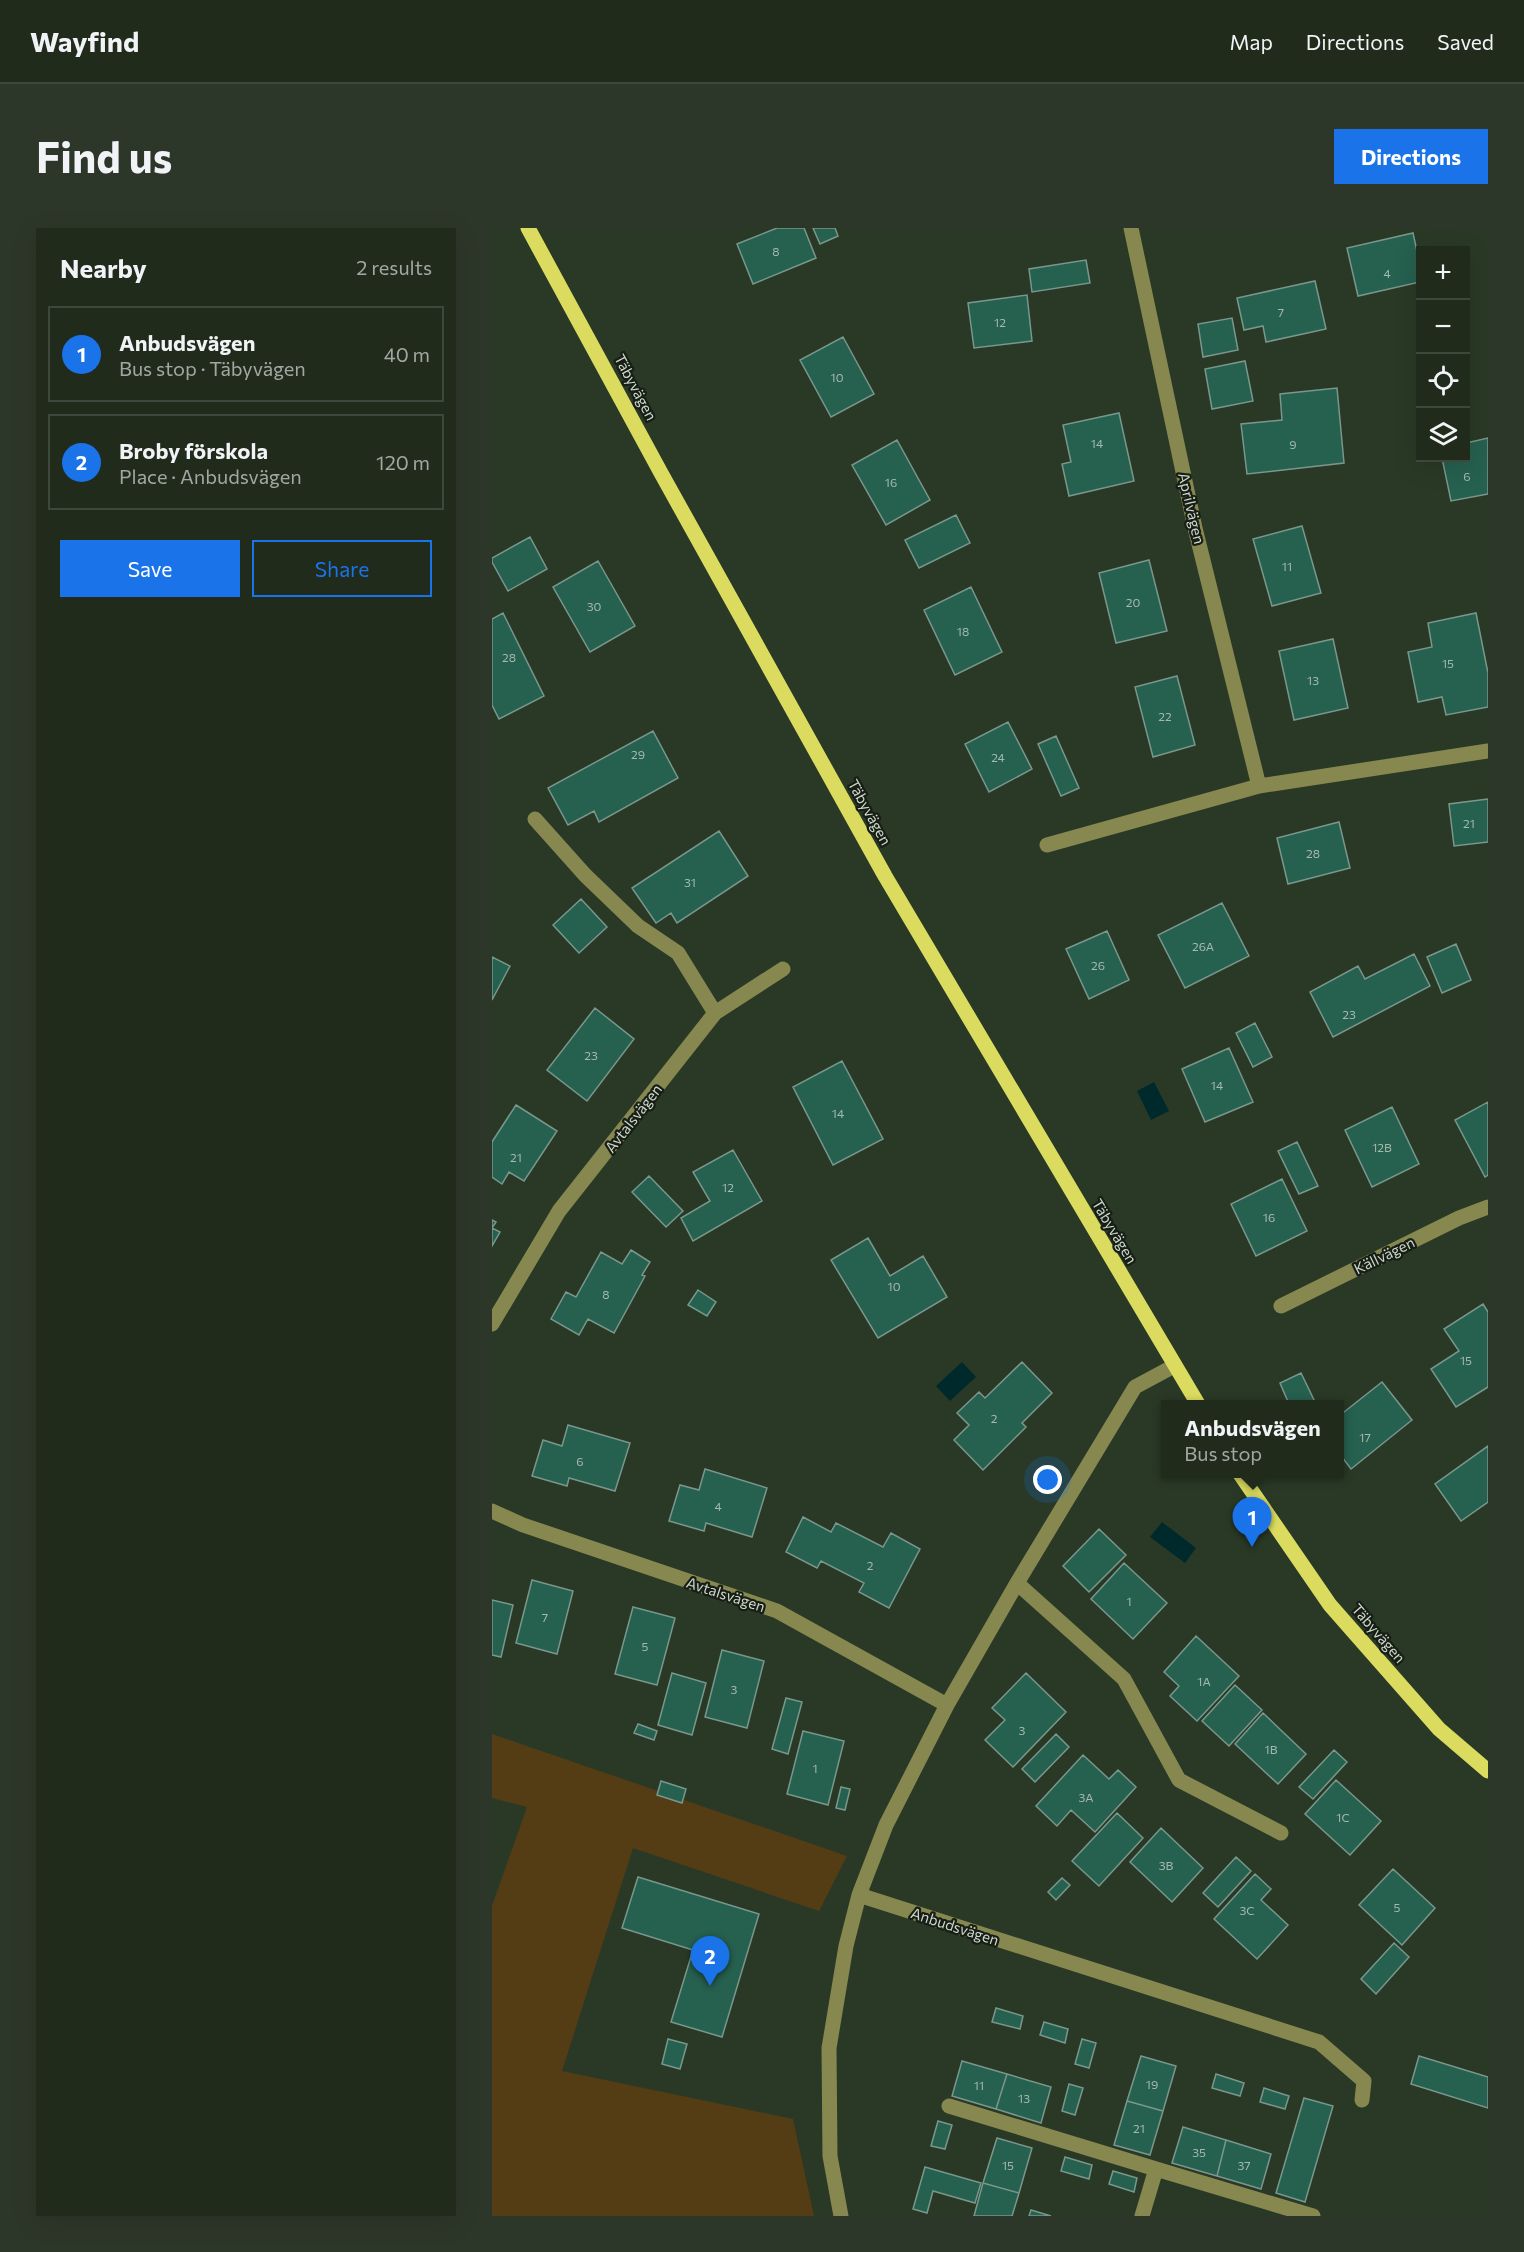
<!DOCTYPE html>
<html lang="en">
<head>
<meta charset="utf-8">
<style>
  body { margin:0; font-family:Commissioner,sans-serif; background:#2d3729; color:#f1f3f6 }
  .controls { position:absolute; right:18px; top:18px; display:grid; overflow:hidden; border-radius:0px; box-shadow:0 6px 24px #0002 }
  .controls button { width:54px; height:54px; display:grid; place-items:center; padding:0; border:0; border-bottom:2px solid #3d473b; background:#202b1c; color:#f1f3f6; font:30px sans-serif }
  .you { position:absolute; left:556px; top:1252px; width:21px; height:21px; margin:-15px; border:4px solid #fff; border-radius:50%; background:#1a73e8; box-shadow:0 0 0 9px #1a73e833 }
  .badge { display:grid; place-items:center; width:39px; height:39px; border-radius:50%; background:#1a73e8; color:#fff; font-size:20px; font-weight:700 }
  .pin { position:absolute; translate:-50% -50px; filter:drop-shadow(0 2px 3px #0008) }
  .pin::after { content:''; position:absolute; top:32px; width:21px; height:18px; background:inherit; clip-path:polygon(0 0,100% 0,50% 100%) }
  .popup { position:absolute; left:669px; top:1172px; width:183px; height:78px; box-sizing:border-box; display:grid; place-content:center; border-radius:0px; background:#202b1c; filter:drop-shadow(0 2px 4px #0005); font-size:20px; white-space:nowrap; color:#a2a7a3 }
  .popup b { font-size:22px; color:#f1f3f6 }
  .popup::after { content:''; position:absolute; left:50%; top:100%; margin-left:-12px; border:12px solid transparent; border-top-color:#202b1c }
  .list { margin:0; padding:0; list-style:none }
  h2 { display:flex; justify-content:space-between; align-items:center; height:78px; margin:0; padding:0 24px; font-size:26px }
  h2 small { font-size:20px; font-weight:400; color:#a2a7a3 }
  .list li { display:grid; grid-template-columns:39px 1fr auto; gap:18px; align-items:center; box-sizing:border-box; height:96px; margin:0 12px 12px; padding:0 12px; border:2px solid #3d473b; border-radius:0px }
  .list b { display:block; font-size:22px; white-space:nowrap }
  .list p { margin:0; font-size:20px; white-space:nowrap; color:#a2a7a3 }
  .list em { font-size:20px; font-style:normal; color:#a2a7a3 }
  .actions { display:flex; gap:12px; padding:18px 24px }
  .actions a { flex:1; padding:14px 0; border:2px solid #1a73e8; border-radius:0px; text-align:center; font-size:21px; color:#1a73e8 }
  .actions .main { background:#1a73e8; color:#fff }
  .icon { flex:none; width:33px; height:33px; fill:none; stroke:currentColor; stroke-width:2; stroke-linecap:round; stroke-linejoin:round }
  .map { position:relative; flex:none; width:996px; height:1988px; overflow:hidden; border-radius:0px }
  header { display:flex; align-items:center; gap:36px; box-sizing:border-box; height:84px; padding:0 30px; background:#202b1c; border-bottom:2px solid #3d473b }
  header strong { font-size:28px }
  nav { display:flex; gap:33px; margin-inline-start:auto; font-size:21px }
  .intro { display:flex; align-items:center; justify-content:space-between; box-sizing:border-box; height:144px; padding:0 36px }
  h1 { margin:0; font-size:42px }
  .button { padding:15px 27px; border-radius:0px; background:#1a73e8; color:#fff; font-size:21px; font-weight:700 }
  main { display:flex; gap:36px; padding:0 36px }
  aside { flex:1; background:#202b1c; border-radius:0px; box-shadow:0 6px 24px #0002 }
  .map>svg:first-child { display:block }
  .green { fill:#543d15 }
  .water { fill:#00292c }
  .building { fill:#26604f; stroke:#79978c; stroke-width:1.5 }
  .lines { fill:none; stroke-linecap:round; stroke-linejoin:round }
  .minor { stroke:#878850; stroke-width:15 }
  .major { stroke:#dbdc5f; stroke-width:15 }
  .labels { text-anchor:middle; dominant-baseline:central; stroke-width:4.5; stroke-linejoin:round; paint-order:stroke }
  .number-label { font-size:12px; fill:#a4b9ad }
  .street-label { font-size:15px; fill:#ced7cc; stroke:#171e15 }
</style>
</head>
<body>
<header>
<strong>Wayfind</strong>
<nav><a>Map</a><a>Directions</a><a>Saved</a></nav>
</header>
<div class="intro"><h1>Find us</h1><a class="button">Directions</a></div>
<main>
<aside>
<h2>Nearby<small>2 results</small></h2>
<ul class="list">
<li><span class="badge">1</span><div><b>Anbudsvägen</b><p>Bus stop · Täbyvägen</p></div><em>40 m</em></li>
<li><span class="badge">2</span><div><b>Broby förskola</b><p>Place · Anbudsvägen</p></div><em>120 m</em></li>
</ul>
<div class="actions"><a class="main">Save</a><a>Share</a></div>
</aside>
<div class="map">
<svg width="996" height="1988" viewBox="0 0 996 1988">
  <rect width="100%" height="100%" fill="#2a3926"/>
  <path class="green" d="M0,1506l355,122 -28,55 -186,-63 -71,223 231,48 21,97h-322v-310l35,-99 -35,-9z"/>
  <path class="water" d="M662,854l15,29 -18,9 -14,-29z
    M470,1134l14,15 -26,24 -14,-15z
    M670,1294l34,26 -11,15 -35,-26z"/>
  <path class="building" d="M285,0h27l12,30 -63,26 -16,-40z
    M321,0h22l3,8 -18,8z
    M921,5l7,32v17l-62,14 -11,-48z
    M594,32l4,23 -58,9 -3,-23z
    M823,53l11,48 -60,13 -3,-16 -19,4 -7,-32z
    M535,67l5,46 -58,7 -6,-45z
    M740,90l6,32 -35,7 -5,-33z
    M351,109l31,57 -43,23 -31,-57z
    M753,133l8,40 -41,8 -7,-40z
    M845,160l7,75 -97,11 -6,-50 41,-4 -2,-26z
    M627,185l15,68 -65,15 -7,-32 9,-2 -8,-37z
    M996,210v56l-37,7 -9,-43h24v-15z
    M405,212l33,60 -44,25 -34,-60z
    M464,287l14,28 -51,25 -14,-28z
    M810,298l19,67 -49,13 -19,-67z
    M38,309l17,32 -39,22 -16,-29v-4z
    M657,332l18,71 -51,12 -17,-70z
    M106,333l37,65 -45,26 -37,-65z
    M479,359l31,65 -47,23 -31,-65z
    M11,385l41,83 -45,23 -7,-14v-86z
    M984,385l12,60v34l-42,8 -4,-18 -24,5 -10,-50 24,-5 -4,-24z
    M841,411l15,69 -54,12 -15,-69z
    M685,448l18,69 -42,12 -18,-70z
    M516,494l24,47 -43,23 -24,-48z
    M161,503l25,47 -79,44 -5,-11 -26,14 -20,-37z
    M564,508l23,52 -18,8 -23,-52z
    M996,571v43l-34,4 -5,-42z
    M847,594l11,46 -62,16 -11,-46z
    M227,603l29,45 -71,47 -6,-10 -15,10 -24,-35z
    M89,671l26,28 -28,26 -26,-28z
    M730,675l27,53 -64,32 -27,-53z
    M615,703l22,49 -40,19 -23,-50z
    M964,716l15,36 -29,13 -15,-36z
    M922,726l16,32 -97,51 -23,-45 48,-26 7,13z
    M0,729l18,9 -18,34z
    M103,780l39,31 -47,62 -40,-31z
    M763,795l17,34 -19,10 -17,-34z
    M737,820l24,54 -48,20 -23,-53z
    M350,833l41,78 -50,26 -40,-78z
    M996,874v73l-3,2 -30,-57z
    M24,877l41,26 -33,50 -15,-9 -7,12 -10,-7v-35z
    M900,879l27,57 -47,23 -27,-57z
    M805,914l21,44 -19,8 -21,-43z
    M241,922l29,51 -69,40 -12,-23 29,-17 -17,-29z
    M157,948l34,35 -17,16 -34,-35z
    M790,951l25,52 -51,25 -25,-52z
    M0,992l4,2 -4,6 8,4 -8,14z
    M376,1010l22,38 33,-20 24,41 -69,41 -47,-78z
    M139,1022l19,12 -8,13 3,1 -31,57 -26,-14 -9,16 -28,-16 15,-27 10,5 25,-45 21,12z
    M206,1062l18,12 -9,14 -19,-11z
    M991,1076l5,8v75l-32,20 -25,-38 28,-18 -15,-22z
    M530,1134l30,31 -30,30 4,4 -43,43 -29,-30 15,-15 -12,-12 22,-21 6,6z
    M809,1145l15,31h-27l-9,-21z
    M890,1154l30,38 -61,49 -12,-16v-37z
    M76,1197l62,18 -15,48 -46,-13 -2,8 -35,-10 11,-36 19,6z
    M996,1218v56l-27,19 -26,-37z
    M213,1241l62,19 -15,49 -46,-14 -2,8 -35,-10 11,-36 19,5z
    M311,1289l28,15 5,-9 47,24 8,-14 29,16 -31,59 -30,-16 5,-9 -43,-22 -4,7 -31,-16z
    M607,1301l27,26 -37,37 -26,-26z
    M632,1335l43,40 -34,36 -42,-40z
    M40,1352l41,11 -16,63 -41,-11z
    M0,1372l21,5 -12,52 -9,-2z
    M141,1379l42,11 -18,67 -42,-11z
    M704,1408l43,40 -42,45 -27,-25 9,-10 -15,-14z
    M230,1422l42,11 -17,67 -42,-11z
    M180,1445l34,10 -14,52 -34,-10z
    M534,1445l40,39 -53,55 -28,-27 20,-20 -13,-12z
    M743,1457l27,25 -33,36 -27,-25z
    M294,1470l16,4 -14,52 -16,-5z
    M771,1485l43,41 -28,30 -43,-40z
    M146,1496l19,7 -3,9 -20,-7z
    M311,1503l41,10 -16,64 -41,-11z
    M564,1506l13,13 -34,35 -13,-13z
    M842,1522l13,12 -34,37 -14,-12z
    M591,1527l26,24 9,-9 18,17 -41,45 -24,-22 -14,16 -21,-20z
    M844,1552l45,41 -31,34 -45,-41z
    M169,1553l25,8 -4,14 -25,-8z
    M349,1559l9,2 -5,21 -9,-2z
    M625,1585l26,25 -44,48 -27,-25z
    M669,1600l42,40 -31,34 -42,-40z
    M744,1629l15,14 -33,36 -15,-14z
    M901,1641l42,39 -33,37 -43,-40z
    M763,1646l16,15 -10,11 27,25 -31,34 -43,-40z
    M146,1649l121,37 -37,123 -51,-15 22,-72 -71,-22z
    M570,1650l8,7 -14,15 -8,-8z
    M902,1715l15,14 -33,37 -15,-15z
    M504,1780l27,8 -3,13 -28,-7z
    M552,1794l24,7 -3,14 -25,-8z
    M176,1811l19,5 -7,25 -18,-5z
    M590,1811l14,4 -7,25 -14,-4z
    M649,1828l35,10 -13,45 -36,-10z
    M927,1828l69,21v31l-77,-24z
    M470,1833l45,13 -11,35 -44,-13z
    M515,1846l44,13 -10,36 -45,-14z
    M724,1846l28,9 -4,13 -28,-8z
    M577,1856l14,4 -8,27 -13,-4z
    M772,1860l25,8 -4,13 -25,-7z
    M812,1870l29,8 -28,96 -29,-9z
    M635,1873l36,10 -13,44 -36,-10z
    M446,1893l14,4 -7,24 -14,-3z
    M691,1899l43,13 -9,36 -45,-13z
    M505,1910l35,10 -13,45 -36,-10z
    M734,1912l45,14 -10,35 -44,-13z
    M573,1929l27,8 -3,14 -28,-8z
    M433,1939l56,16 -6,20 -42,-12 -6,22 -14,-4z
    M621,1943l24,7 -3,14 -25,-8z
    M491,1955l36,10 -7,23h-38z
    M539,1982l20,6h-22z"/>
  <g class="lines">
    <path class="minor" d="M639,0l64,300 64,258
      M43,591l50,56 53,51 40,27 37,60
      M555,617l212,-59 229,-35
      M789,1078l178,-88 29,-11
      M0,1096l67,-113 156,-198 68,-44
      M0,1283l31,14 254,86 170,94
      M525,1355l107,96 55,101 102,53
      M367,1667l460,147 45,39 -2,19
      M457,1878l207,63 -14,47
      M664,1941l157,47
      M349,1988l-11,-60 -1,-108 17,-102 13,-51 27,-70 61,-120 70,-122 118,-196 39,-21"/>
    <path class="major" d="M36,0l133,245 224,403 313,528
      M748,1246l90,131 109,124 49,42"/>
  </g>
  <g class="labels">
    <g class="number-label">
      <text x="284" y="23">8</text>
      <text x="895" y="45">4</text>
      <text x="789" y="84">7</text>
      <text x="508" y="94">12</text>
      <text x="345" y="149">10</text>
      <text x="605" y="215">14</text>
      <text x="801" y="216">9</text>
      <text x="975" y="248">6</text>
      <text x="399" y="254">16</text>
      <text x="795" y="338">11</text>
      <text x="641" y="374">20</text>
      <text x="102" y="378">30</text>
      <text x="471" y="403">18</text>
      <text x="17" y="429">28</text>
      <text x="956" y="435">15</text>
      <text x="821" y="452">13</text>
      <text x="673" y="488">22</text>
      <text x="146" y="526">29</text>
      <text x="506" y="529">24</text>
      <text x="977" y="595">21</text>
      <text x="821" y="625">28</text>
      <text x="198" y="654">31</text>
      <text x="711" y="718">26A</text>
      <text x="606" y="737">26</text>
      <text x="857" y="786">23</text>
      <text x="99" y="827">23</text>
      <text x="725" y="857">14</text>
      <text x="346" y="885">14</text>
      <text x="890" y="919">12B</text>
      <text x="24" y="929">21</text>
      <text x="236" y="959">12</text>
      <text x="777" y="989">16</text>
      <text x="402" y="1058">10</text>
      <text x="114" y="1066">8</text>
      <text x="974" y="1132">15</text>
      <text x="502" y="1190">2</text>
      <text x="873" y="1209">17</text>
      <text x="88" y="1233">6</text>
      <text x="226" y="1278">4</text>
      <text x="378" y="1337">2</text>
      <text x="637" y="1373">1</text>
      <text x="53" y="1389">7</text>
      <text x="153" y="1418">5</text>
      <text x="712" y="1453">1A</text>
      <text x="242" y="1461">3</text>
      <text x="530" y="1502">3</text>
      <text x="779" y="1521">1B</text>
      <text x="323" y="1540">1</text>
      <text x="594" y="1569">3A</text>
      <text x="851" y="1589">1C</text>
      <text x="674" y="1637">3B</text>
      <text x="905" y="1679">5</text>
      <text x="755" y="1682">3C</text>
      <text x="660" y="1856">19</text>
      <text x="487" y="1857">11</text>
      <text x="532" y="1870">13</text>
      <text x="647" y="1900">21</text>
      <text x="707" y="1924">35</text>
      <text x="516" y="1937">15</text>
      <text x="752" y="1937">37</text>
    </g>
    <g class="street-label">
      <text transform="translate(144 159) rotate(62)">Täbyvägen</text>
      <text transform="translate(700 280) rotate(77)">Aprilvägen</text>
      <text transform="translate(378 584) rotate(61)">Täbyvägen</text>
      <text transform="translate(141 890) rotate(-52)">Avtalsvägen</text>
      <text transform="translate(623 1003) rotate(59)">Täbyvägen</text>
      <text transform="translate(892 1027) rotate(-26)">Källvägen</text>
      <text transform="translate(234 1366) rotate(18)">Avtalsvägen</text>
      <text transform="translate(887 1405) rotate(49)">Täbyvägen</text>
      <text transform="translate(463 1698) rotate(18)">Anbudsvägen</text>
    </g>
  </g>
</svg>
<div class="controls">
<button>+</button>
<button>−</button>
<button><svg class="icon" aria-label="locate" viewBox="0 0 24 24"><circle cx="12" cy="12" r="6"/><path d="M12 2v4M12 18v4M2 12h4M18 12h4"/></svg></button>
<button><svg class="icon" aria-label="layers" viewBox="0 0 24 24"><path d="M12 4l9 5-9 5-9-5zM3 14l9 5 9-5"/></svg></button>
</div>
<div class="you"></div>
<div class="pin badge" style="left:760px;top:1319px">1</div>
<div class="popup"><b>Anbudsvägen</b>Bus stop</div>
<div class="pin badge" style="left:218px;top:1758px">2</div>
</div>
</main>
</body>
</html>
